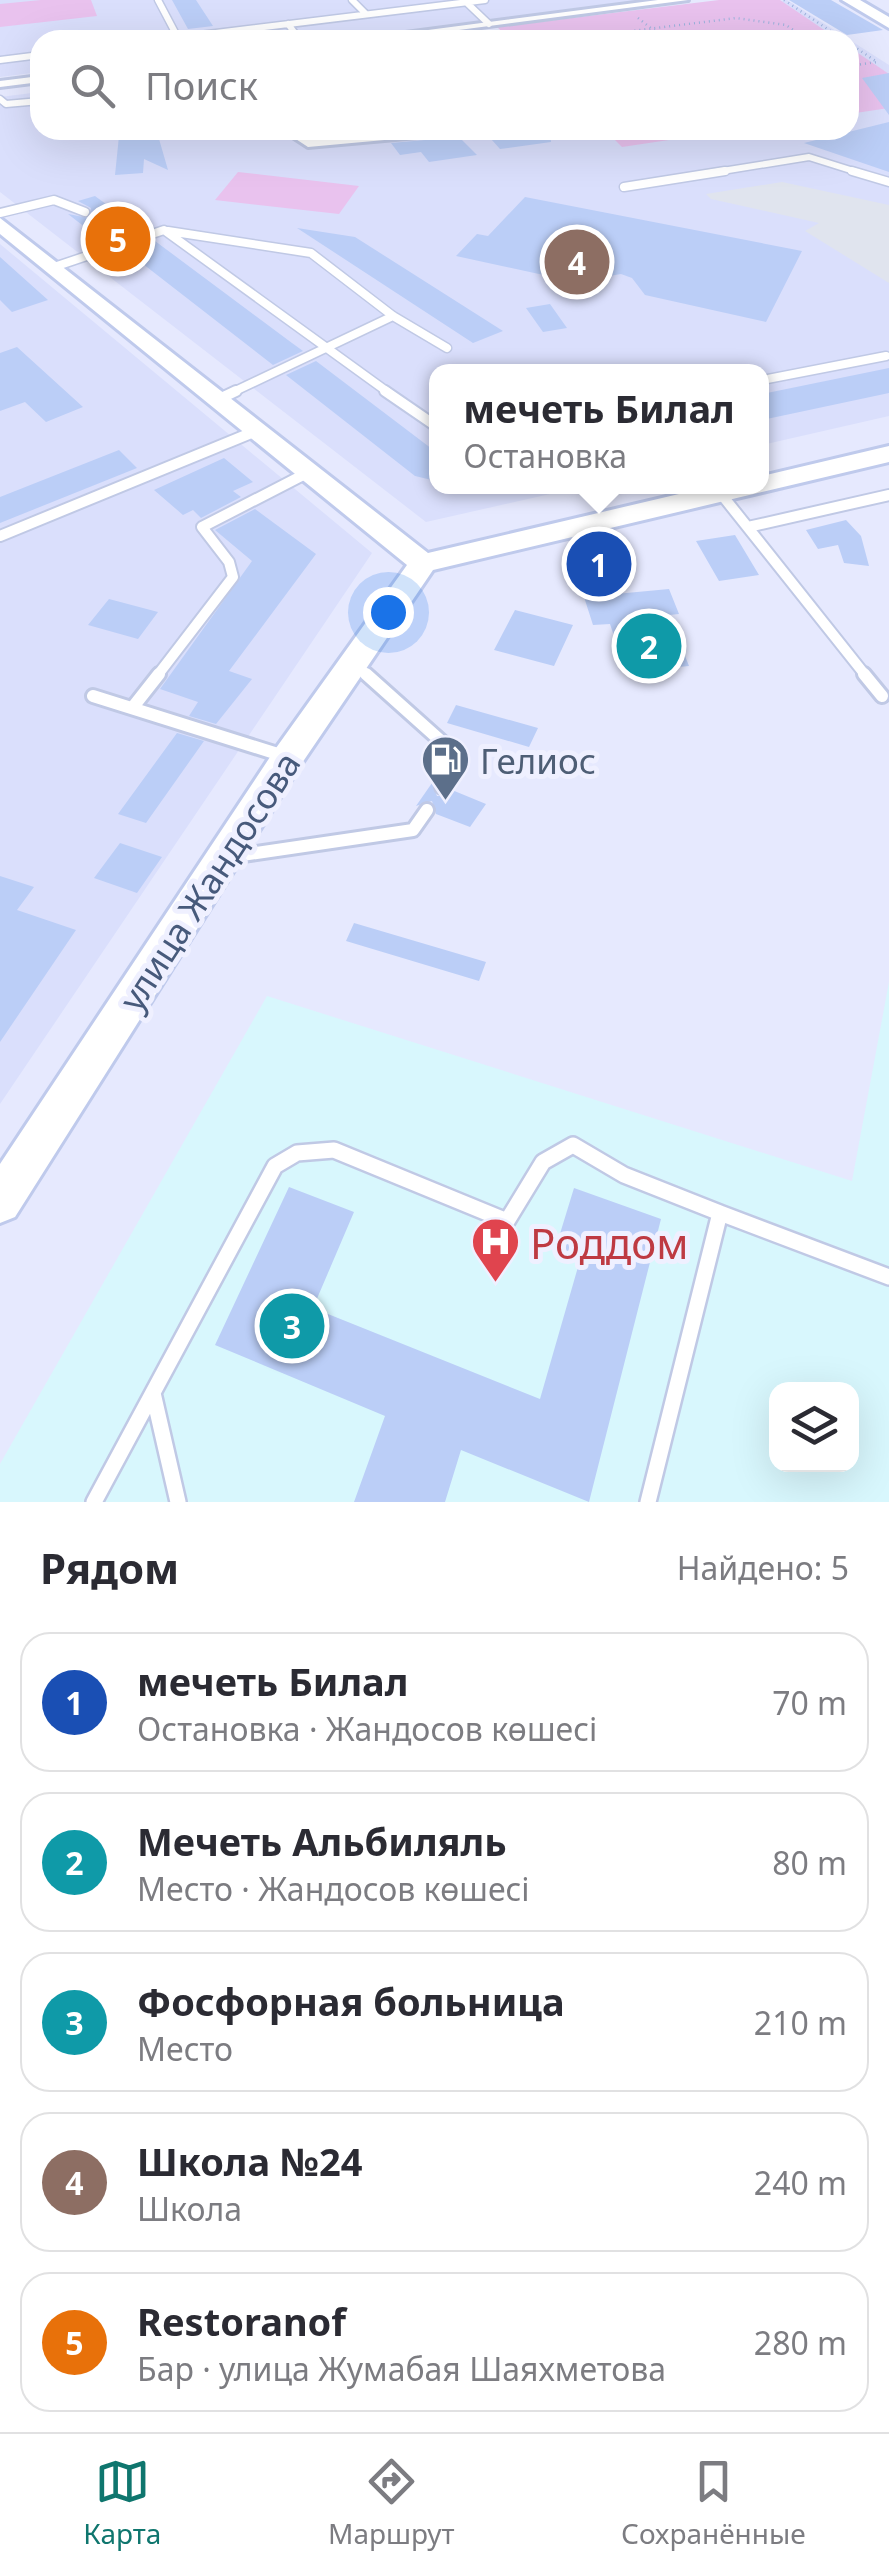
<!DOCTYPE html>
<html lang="ru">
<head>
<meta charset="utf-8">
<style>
  body { margin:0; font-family:"Noto Sans",sans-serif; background:#f7f7f7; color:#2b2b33 }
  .controls { position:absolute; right:30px; bottom:30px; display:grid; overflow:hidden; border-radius:20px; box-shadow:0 10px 40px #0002 }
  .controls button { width:90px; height:90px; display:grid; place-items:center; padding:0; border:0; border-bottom:2px solid #e1e1e2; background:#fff; color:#2b2b33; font:50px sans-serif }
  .you { position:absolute; left:388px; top:612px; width:35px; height:35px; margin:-25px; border:8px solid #fff; border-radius:50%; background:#1a73e8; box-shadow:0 0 0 15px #1a73e833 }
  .badge { display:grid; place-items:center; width:65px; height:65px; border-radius:50%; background:#0f766e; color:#fff; font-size:32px; font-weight:700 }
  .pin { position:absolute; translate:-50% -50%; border:5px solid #fff; box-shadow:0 2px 10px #0006 }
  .popup { position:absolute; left:429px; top:364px; width:340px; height:130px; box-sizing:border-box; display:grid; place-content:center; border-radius:20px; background:#fff; filter:drop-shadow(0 2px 8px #0005); font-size:32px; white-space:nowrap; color:#7c7c81 }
  .popup b { font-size:38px; color:#2b2b33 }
  .popup::after { content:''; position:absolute; left:50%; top:100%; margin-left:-20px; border:20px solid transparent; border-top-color:#fff }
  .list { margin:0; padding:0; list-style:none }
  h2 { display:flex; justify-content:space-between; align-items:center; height:130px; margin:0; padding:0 40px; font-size:42px }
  h2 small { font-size:32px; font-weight:400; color:#7c7c81 }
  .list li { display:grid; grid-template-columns:65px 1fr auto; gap:30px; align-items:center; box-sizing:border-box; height:140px; margin:0 20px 20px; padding:0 20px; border:2px solid #e1e1e2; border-radius:30px }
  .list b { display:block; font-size:38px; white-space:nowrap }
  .list p { margin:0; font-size:32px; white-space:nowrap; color:#7c7c81 }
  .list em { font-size:32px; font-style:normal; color:#7c7c81 }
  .icon { flex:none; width:55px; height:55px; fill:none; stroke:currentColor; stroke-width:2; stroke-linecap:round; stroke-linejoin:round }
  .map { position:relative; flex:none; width:889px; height:1502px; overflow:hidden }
  .search { position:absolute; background:#fff; box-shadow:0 10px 40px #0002; left:30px; right:30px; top:30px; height:110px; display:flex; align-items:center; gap:25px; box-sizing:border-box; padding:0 35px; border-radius:30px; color:#7c7c81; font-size:38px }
  .sheet { height:930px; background:#fff }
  nav { display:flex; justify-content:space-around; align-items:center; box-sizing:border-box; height:140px; border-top:2px solid #e1e1e2; background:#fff; font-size:28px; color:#7c7c81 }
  nav a { display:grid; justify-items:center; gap:5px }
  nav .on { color:#0f766e }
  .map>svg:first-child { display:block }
  .residential { fill:#dadffc }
  .industrial { fill:#e0e4ee }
  .medical { fill:#d8f7fd; fill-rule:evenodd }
  .green { fill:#e9c2ee }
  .building { fill:#bbcef7 }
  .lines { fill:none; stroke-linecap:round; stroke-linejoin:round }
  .lane-far4-casing { stroke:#c0c9e5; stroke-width:9 }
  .lane-far3-casing { stroke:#c0c9e5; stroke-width:11 }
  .lane-far2-casing { stroke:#c0c9e5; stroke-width:14 }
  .lane-far1-casing { stroke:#c0c9e5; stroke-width:18 }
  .lane-casing { stroke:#c0c9e5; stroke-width:20 }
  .street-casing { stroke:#c0c9e5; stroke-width:6 }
  .secondary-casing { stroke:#bfcaec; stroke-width:6 }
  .path { stroke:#9db2dd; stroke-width:2.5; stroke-dasharray:1 4; stroke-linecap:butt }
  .lane-far4 { stroke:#fff; stroke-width:6 }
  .lane-far3 { stroke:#fff; stroke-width:8 }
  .lane-far2 { stroke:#fff; stroke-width:10 }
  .lane-far1 { stroke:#fff; stroke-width:12 }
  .lane { stroke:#fff; stroke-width:15 }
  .street { fill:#fff; fill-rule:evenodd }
  .secondary { fill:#fff; fill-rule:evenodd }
  .labels { text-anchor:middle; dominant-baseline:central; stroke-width:10; stroke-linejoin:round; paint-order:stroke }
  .service-label { font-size:35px; fill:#4e5e75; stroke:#eff0ff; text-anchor:start }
  .street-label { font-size:35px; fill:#475a7b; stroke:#eff0ff }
  .near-health-label { font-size:42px; fill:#be3a42; stroke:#eff0ff; text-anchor:start }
</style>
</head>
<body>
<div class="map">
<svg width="889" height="1502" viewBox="0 0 889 1502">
  <rect width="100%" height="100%" fill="#e6e9fe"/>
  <path class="residential" d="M0,0h673l-350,40h-283v32l-40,5z
    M787,0l102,65v351l-127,29v-73h-326v114l145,1 -155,35 -426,-330v-95l40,-5v38h809v-90h-389z
    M0,244l372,309 -372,551z"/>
  <path class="industrial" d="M782,182l107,23v78l-84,-52 14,-8 -108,-24 -5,-5z"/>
  <path class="medical" d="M889,982v520h-889v-38l267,-468 585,185zM776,1390h76v74h-76z"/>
  <path class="green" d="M41,0h50l6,16 -97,11v-23z
    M719,0h61l59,40h-328l-14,-13z
    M849,47l40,27v34l-40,6z
    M605,130h131l-114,17z
    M238,172l121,14 -20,28 -124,-14z"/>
  <path class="building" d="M172,0h24l17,26 -25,3z
    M789,0h42l52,30 -36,5z
    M889,73v42l-27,-37z
    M889,122v50l-85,-29z
    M483,130h67l1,12 -51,7z
    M157,132l11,38 -24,-11 -1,14 -28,2 4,-39z
    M459,137l18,18 -48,7 -8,-10 -21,3 -9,-12z
    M95,196l46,34 -37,12 -36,-28 21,4 2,-10 -13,-7z
    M525,197l277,54 -36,71 -121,-27 -13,-17 -11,-4 -12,2 -4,-5 -14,-3 -29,11 -106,-23 21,-22 11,2z
    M297,228l58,9 148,94 -30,12z
    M155,241l137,102 11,8 -30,14 -130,-101 -9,3 -17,-13z
    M0,257l48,43 -36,12 -12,-12z
    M550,304l17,24 -24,4 -17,-24z
    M17,347l66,60 -37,15 -21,-20 -25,9v-58z
    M316,361l120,91v29l-21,-5 -129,-101z
    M889,368v25l-127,27v-26z
    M119,450l18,18 -137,55v-26z
    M224,458l29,24 -20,9 8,6 -40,21 -8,-8 -10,5 -29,-25z
    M255,509l61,45 -87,117 23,8 -36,45 -27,-8 9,-14 -38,-13 92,-128 -37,-31z
    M846,520l15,16 8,30 -25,-3 -6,-18 -20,4 -12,-19z
    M735,535l24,40 -40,6 -23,-40z
    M669,589l10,25 -10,1 20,51 -63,6 -16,-48 -17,1 -9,-28z
    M109,599l49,13 -20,27 -50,-14z
    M515,610l58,15 -19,41 -60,-16z
    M456,705l82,23 -9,19 -82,-24z
    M177,733l27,8 -58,82 -28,-9z
    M432,783l5,13h8l7,-6 34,14 -16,23 -34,-13 -4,-13 -16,5z
    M120,843l42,14 -25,36 -43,-15z
    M0,876l34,11 -17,23 59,20 -76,112z
    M354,923l132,39 -7,19 -133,-40z
    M289,1187l65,25 -41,96 227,91 40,-139 -25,-10 19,-62 87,31 -72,283 -128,-52 -16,52h-91l31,-86 -170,-71z"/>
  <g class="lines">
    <defs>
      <path id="lane-far4" d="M158,0l20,38
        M352,0l14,14
        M466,2l23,22
        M288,24l12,16
        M159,40l326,-40
        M0,60l40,-5
        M0,99l6,5 34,-3
        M710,173l99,-16 51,16"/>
      <path id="lane-far3" d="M852,171l37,11
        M624,187l101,-16
        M0,213l54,-13 31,12
        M168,231l143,22 82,63 54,32
        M54,267l110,-37 225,163
        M762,380l124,-24
        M231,393l162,-77"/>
      <path id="lane-far2" d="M385,391l51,35
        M217,400l19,-9
        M718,490l148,186
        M748,527l141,-32
        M0,536l256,-105
        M355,664l13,12
        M157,676l76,-99 -4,-15 -27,-35 105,-54"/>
      <path id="lane-far1" d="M366,674l95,85 -19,28
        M864,674l18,22
        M93,696l191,60
        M133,707l26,-33
        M229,857l184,-27 14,-20"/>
      <path id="lane" d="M153,1393l25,109
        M94,1502l181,-336 22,-13 37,-3 173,71 36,-59 30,-17 51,30 96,38
        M648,1502l72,-289 169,64"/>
      <path id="street" d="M658,0h30l-305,40h-31z
        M40,76v6l-40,5v-6z
        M282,130h14l14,9 100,-9h46l-6,4 -142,13z"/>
      <path id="secondary" d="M842,0h18l29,17v11z
        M0,218l428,335 285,-67h49v-10l127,-30v16l-456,108 -133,196 -285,451 -15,6v-59l276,-416 131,-183 -407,-331z"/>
    </defs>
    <use href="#lane-far4" class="lane-far4-casing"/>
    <use href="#lane-far3" class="lane-far3-casing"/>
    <use href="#lane-far2" class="lane-far2-casing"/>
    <use href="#lane-far1" class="lane-far1-casing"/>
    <use href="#lane" class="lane-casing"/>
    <use href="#street" class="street-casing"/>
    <use href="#secondary" class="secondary-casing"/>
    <path class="path" d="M784,0l51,34 -51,6
      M638,18l28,22
      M560,40l176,-22 50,7 19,13
      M849,43l28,19 -28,4"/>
    <use href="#lane-far4" class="lane-far4"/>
    <use href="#lane-far3" class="lane-far3"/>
    <use href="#lane-far2" class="lane-far2"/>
    <use href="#lane-far1" class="lane-far1"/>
    <use href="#lane" class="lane"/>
    <use href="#street" class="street"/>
    <use href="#secondary" class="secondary"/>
  </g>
  <defs>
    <symbol id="fuel-pin" viewBox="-11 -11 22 30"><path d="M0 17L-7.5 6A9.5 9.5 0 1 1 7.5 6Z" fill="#5c6f8a" stroke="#eff0ff"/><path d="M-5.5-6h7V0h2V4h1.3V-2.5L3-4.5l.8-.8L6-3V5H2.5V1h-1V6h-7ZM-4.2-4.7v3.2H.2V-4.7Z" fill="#fff"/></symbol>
    <symbol id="hospital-pin" viewBox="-11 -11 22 30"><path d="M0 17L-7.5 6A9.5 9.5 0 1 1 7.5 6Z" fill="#e0444e" stroke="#eff0ff"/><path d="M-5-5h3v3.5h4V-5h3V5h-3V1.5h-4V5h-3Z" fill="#fff"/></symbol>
  </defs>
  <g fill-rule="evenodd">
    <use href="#fuel-pin" x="418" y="732" width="55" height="75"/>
    <use href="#hospital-pin" x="468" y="1214" width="55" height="75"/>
  </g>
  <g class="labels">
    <g class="service-label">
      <text x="480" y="760">Гелиос</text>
    </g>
    <g class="street-label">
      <text transform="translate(209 881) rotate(-57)">улица Жандосова</text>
    </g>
    <g class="near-health-label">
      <text x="530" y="1242">Роддом</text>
    </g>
  </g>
</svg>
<div class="controls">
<button><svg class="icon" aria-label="layers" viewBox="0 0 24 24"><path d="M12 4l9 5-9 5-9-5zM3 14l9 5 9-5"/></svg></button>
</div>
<div class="you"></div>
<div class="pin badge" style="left:599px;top:564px;background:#1a4fb4">1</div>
<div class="popup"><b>мечеть Билал</b>Остановка</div>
<div class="pin badge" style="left:649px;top:646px;background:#0f9aa8">2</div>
<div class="pin badge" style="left:292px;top:1326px;background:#0f9aa8">3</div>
<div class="pin badge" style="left:577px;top:262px;background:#8d6e63">4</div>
<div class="pin badge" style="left:118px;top:239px;background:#e8710a">5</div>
<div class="search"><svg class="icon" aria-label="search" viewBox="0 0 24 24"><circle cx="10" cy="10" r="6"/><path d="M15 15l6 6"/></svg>Поиск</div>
</div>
<section class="sheet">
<h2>Рядом<small>Найдено: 5</small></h2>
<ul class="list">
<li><span class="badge" style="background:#1a4fb4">1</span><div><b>мечеть Билал</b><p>Остановка · Жандосов көшесі</p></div><em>70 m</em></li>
<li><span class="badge" style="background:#0f9aa8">2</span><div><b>Мечеть Альбиляль</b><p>Место · Жандосов көшесі</p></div><em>80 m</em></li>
<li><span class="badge" style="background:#0f9aa8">3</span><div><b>Фосфорная больница</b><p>Место</p></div><em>210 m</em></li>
<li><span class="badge" style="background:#8d6e63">4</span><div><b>Школа №24</b><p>Школа</p></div><em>240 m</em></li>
<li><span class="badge" style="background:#e8710a">5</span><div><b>Restoranof</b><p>Бар · улица Жумабая Шаяхметова</p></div><em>280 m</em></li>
</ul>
</section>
<nav>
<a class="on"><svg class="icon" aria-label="map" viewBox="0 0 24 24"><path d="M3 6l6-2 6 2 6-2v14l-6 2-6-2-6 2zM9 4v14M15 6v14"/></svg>Карта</a>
<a><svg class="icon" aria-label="directions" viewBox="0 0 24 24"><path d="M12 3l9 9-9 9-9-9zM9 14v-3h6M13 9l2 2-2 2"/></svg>Маршрут</a>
<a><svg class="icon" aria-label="saved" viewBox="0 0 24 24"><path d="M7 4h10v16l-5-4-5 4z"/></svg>Сохранённые</a>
</nav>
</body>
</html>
